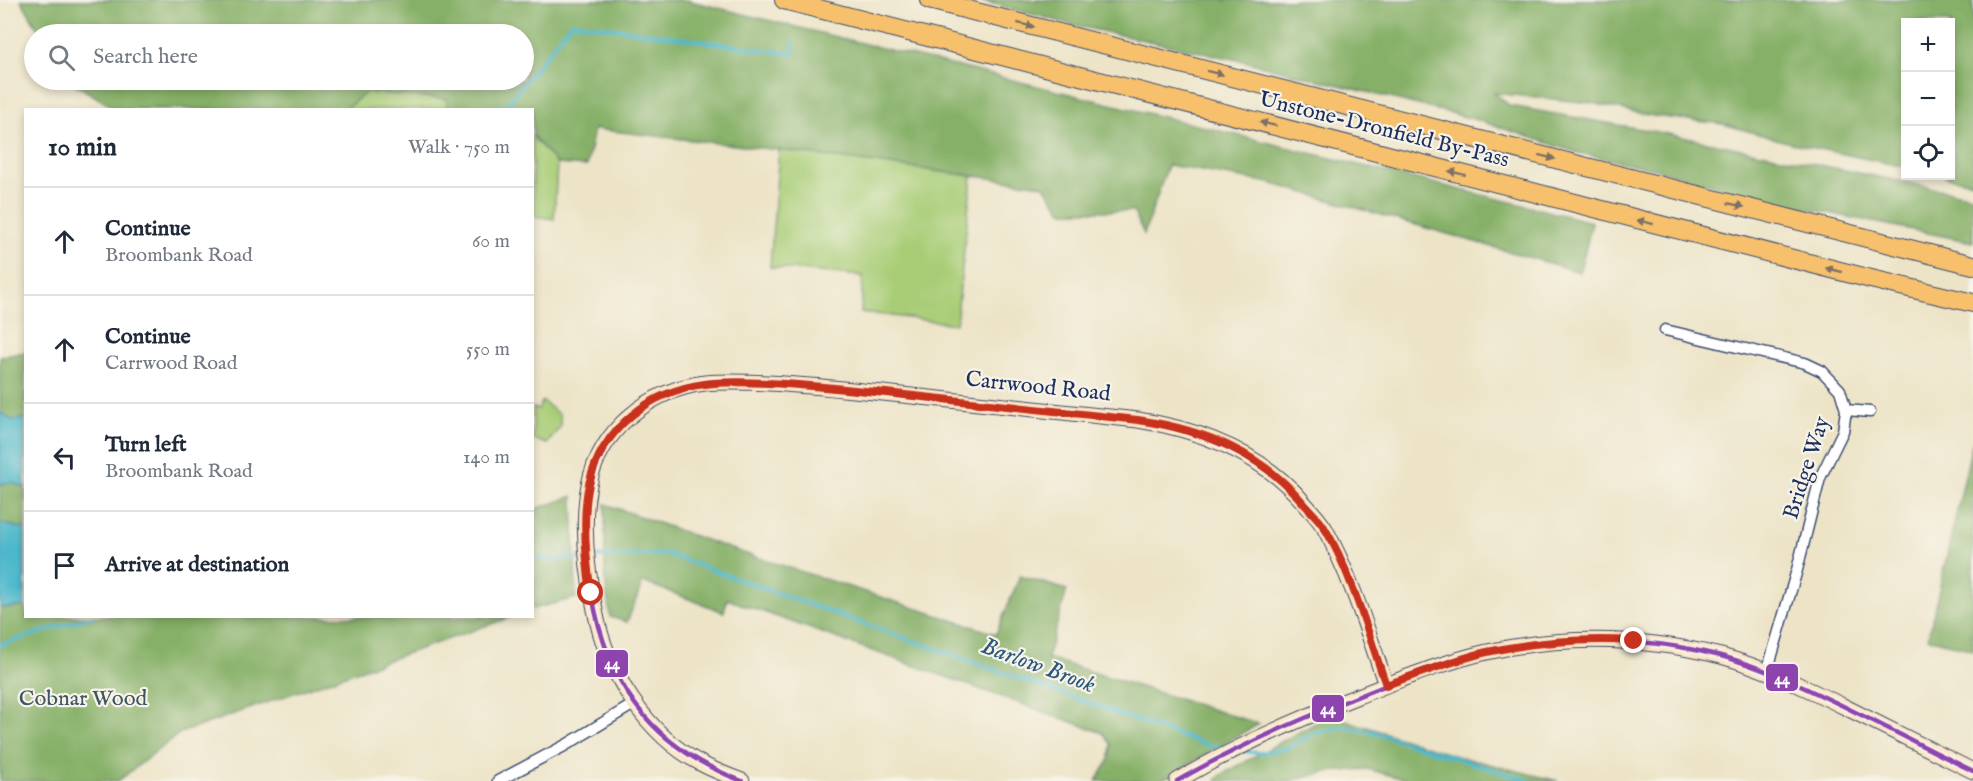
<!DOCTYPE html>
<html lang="en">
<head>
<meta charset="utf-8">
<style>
  body { margin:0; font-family:"IM FELL English",serif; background:#f2f2f3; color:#1f2937 }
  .controls { position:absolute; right:18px; top:18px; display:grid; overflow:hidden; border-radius:0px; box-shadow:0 3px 9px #0003 }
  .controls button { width:54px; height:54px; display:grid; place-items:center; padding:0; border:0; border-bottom:2px solid #e0e1e3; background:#fff; color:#1f2937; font:30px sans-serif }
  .stop { position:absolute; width:18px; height:18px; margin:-14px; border:4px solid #c8321e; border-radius:50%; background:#fff }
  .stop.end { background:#c8321e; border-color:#fff; box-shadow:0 2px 6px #0008 }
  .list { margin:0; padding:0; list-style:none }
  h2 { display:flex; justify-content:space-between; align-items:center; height:78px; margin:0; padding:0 24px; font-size:26px }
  h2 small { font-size:20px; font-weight:400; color:#747a83 }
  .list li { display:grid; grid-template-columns:39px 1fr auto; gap:18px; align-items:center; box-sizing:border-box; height:108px; padding:0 24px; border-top:2px solid #e0e1e3 }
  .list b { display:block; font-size:22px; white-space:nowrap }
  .list p { margin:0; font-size:20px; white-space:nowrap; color:#747a83 }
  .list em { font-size:20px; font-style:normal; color:#747a83 }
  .icon { flex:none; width:33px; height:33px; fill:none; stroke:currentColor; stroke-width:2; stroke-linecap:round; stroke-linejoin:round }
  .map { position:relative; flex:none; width:1973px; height:781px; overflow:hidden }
  .search { position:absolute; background:#fff; box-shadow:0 3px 9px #0003; left:24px; top:24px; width:510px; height:66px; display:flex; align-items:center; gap:15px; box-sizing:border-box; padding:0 21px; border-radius:33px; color:#747a83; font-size:22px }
  .panel { position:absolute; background:#fff; box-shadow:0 3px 9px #0003; left:24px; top:108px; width:510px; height:510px; border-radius:0px }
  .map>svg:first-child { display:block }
  .green { fill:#a8cd76; stroke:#627e6a; stroke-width:1.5 }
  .forest { fill:#86b067; stroke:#507062; stroke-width:1.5 }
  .water { fill:#4eb8cb; stroke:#347494; stroke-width:1.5 }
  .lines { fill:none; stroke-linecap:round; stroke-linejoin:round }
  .stream { stroke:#4eb8cb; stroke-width:4 }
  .street-casing { stroke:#3a4a6e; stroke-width:13 }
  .secondary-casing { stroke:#3a4a6e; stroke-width:17 }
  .highway-casing { stroke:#3a4a6e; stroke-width:20 }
  .street { stroke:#fff; stroke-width:10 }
  .secondary { stroke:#fce6c4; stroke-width:15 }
  .highway { stroke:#f7c06c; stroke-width:18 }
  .bus-1-casing { stroke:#f7f3e8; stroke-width:9 }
  .bus-1 { stroke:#8e44ad; stroke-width:4.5 }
  .oneway { fill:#7e7064 }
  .route { stroke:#c8321e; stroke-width:8 }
  .labels { text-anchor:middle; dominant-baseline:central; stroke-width:4.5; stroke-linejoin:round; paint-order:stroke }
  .street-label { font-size:22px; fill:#1b2f5e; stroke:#f7f3e8 }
  .park-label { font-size:22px; fill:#3e5664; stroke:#f7f3e8 }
  .water-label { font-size:24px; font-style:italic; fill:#2a587f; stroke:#f7f3e8 }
  .line-badge { stroke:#f7f3e8; stroke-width:2 }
  .badge-label { font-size:16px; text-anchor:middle; font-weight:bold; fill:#fff }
</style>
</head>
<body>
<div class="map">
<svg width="1973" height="781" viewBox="0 0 1973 781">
  <rect width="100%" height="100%" fill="#f7f3e8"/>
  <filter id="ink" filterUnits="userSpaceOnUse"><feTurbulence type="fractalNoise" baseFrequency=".0167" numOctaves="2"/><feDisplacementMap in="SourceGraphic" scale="12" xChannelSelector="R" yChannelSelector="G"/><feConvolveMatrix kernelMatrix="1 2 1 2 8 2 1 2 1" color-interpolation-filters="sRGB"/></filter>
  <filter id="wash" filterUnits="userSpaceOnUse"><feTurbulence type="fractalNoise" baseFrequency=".008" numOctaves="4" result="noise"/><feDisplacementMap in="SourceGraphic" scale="24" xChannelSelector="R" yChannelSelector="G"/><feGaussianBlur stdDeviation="1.35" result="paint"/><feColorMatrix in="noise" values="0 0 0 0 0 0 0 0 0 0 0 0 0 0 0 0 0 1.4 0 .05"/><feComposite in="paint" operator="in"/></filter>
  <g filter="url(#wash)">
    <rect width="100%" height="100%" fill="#ede4c7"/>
    <path class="green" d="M366,92l82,7 -2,10 -101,1z
      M532,136l25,28 -3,55 -21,-3z
      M779,150l193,26 -16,148 -95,-12 2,-36 -93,-9z
      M542,401l18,14v12l-13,17 -14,-5v-31l6,1z"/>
    <path class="forest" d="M21,0h665l906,222 -12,50 -310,-89 -102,-18 -24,69 -11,-23h-71l-19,-26 -264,-35 -185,-21 -7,37 -30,-2 -24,-28 -1,-26 -86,-1 2,-10 -82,-7 -21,17h-229l-48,-29h456v-46h-483z
      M978,0h995v182l-30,-6h7v-154h-44l-1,145 -118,-25 -64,-18 -70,-8 -61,-13 -98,-10 16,13 148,26 315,64v46l-204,-41 -106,-30 -88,-19 -101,-33 -231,-58 -170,-36z
      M25,352v67l-14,1 -11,-8v-55z
      M1973,441v209l-45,-12z
      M11,482l14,6v41l-25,-6v-39z
      M573,496l3,102 -43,11v-99z
      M605,504l123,44 268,86 24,-58 47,14 -20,68 212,66 -99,57h-64l13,-20 2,-17 -8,-11 -376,-134 -3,13 -81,-30 -16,40 -17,-5 -5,-38z
      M25,606l1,10 485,1 -331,116 -62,48h-118v-174l4,1z
      M1330,715l126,41 102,25h-147l-44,-12 -41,3 -35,9h-75l5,-6z"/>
    <path class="water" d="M0,412l11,8 14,-1v69l-14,-6 -11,2z
      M0,523l25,6v77l-21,2 -4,-1z"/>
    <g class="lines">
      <path class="stream" d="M503,110l69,-88 220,32 2,-11
        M532,557l14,3 36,-2
        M590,557l77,-3 540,191 20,3
        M0,645l93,-29
        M1243,751l16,2 29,-5 24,-14 28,-7 30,4 159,50"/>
    </g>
  </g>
  <g filter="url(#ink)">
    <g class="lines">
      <defs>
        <path id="street" d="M1665,330l140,33 17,8 18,19 6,20 -3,21 -23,47 -23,92 -30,102
          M1846,410l24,2
          M498,781l68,-36 68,-41"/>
        <path id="secondary" d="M742,781c-13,-5 -27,-10 -40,-17 -56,-29 -96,-93 -107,-154 -8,-39 -14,-85 -6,-125 11,-56 61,-95 116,-102 21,-2 42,-1 63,0 38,2 77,6 115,10 85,9 170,18 255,27 64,10 124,33 167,84 7,8 15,16 20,25 27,49 43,104 61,156
          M1177,781c57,-34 119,-61 181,-85 42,-16 85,-34 129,-44 77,-17 157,-15 234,4 44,12 85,32 126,52 42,21 84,42 126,63"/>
        <path id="highway" d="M784,0l1087,279 102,24
          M929,0l1044,265"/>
      </defs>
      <use href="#street" class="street-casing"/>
      <use href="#secondary" class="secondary-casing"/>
      <use href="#highway" class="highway-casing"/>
      <use href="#street" class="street"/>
      <use href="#secondary" class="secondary"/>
      <use href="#highway" class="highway"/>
      <defs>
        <path id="bus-1" d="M742,781c-82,-31 -128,-84 -147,-171 -15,-69 -21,-153 43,-200 20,-14 42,-23 67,-27 19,-3 39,-1 58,0 41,2 83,6 125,11 83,8 167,17 250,26 62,11 118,32 162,79 8,9 17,18 24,28 29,48 44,105 62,158
          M1177,781c57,-33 116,-59 177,-83 43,-17 87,-36 133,-46 76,-17 158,-16 234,4 41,11 80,30 118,48 45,22 89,45 134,67"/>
      </defs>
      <use href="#bus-1" class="bus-1-casing"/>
      <use href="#bus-1" class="bus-1"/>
    </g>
    <defs><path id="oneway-solid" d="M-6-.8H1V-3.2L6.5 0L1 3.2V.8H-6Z" transform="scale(1.5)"/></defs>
    <g class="oneway">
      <use href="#oneway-solid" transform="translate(1026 25) rotate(14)"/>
      <use href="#oneway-solid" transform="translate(1215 73) rotate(14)"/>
      <use href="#oneway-solid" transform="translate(1268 124) rotate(-166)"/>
      <use href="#oneway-solid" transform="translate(1547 157) rotate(14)"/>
      <use href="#oneway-solid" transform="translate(1457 173) rotate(-166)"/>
      <use href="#oneway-solid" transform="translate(1736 205) rotate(14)"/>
      <use href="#oneway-solid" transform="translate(1645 222) rotate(-166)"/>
      <use href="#oneway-solid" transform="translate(1834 270) rotate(-166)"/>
    </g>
  </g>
  <g class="lines" filter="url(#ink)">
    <path class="route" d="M591,593c-5,-33 -9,-77 -2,-109 13,-55 60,-93 116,-100 21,-3 42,-2 63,-1 39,2 78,6 118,10 84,9 168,18 252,27 67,10 124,33 168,86 6,7 13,13 18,21 27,44 45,109 62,158 33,-11 67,-25 101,-33 47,-10 98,-14 147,-11"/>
  </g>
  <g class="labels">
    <g class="street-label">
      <text transform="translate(1384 130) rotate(14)">Unstone-Dronfield By-Pass</text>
      <text transform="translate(1038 387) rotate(6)">Carrwood Road</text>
      <text transform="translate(1807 468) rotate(-72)">Bridge Way</text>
    </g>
    <g class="park-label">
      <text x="83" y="699">Cobnar Wood</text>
    </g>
    <g class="water-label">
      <text transform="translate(1038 666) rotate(20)">Barlow Brook</text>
    </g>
  </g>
  <g class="line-badge">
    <rect x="595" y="649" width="34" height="29" rx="6" fill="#8e44ad"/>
    <rect x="1765" y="663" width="34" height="29" rx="6" fill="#8e44ad"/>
    <rect x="1311" y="694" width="34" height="29" rx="6" fill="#8e44ad"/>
  </g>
  <g class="badge-label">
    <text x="612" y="669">44</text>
    <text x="1782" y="684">44</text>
    <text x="1328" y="714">44</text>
  </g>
</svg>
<div class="controls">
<button>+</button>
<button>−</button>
<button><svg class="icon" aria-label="locate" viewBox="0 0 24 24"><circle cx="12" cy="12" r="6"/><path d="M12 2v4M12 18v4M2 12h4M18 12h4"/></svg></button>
</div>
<div class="stop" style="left:591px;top:593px"></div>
<div class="stop end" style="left:1634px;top:641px"></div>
<div class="search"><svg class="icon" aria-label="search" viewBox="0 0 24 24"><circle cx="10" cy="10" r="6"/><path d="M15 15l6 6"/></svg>Search here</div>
<section class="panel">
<h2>10 min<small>Walk · 750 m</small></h2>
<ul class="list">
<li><svg class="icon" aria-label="ahead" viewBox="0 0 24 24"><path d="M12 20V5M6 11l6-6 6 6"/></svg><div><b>Continue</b><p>Broombank Road</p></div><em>60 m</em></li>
<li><svg class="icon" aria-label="ahead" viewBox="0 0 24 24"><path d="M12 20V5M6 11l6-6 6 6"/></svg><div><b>Continue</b><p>Carrwood Road</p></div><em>550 m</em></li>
<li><svg class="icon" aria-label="left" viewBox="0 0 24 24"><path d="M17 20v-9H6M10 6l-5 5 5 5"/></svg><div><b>Turn left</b><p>Broombank Road</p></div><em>140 m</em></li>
<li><svg class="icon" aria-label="arrive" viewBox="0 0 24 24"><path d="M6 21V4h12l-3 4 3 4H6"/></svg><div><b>Arrive at destination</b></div></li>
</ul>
</section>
</div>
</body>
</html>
